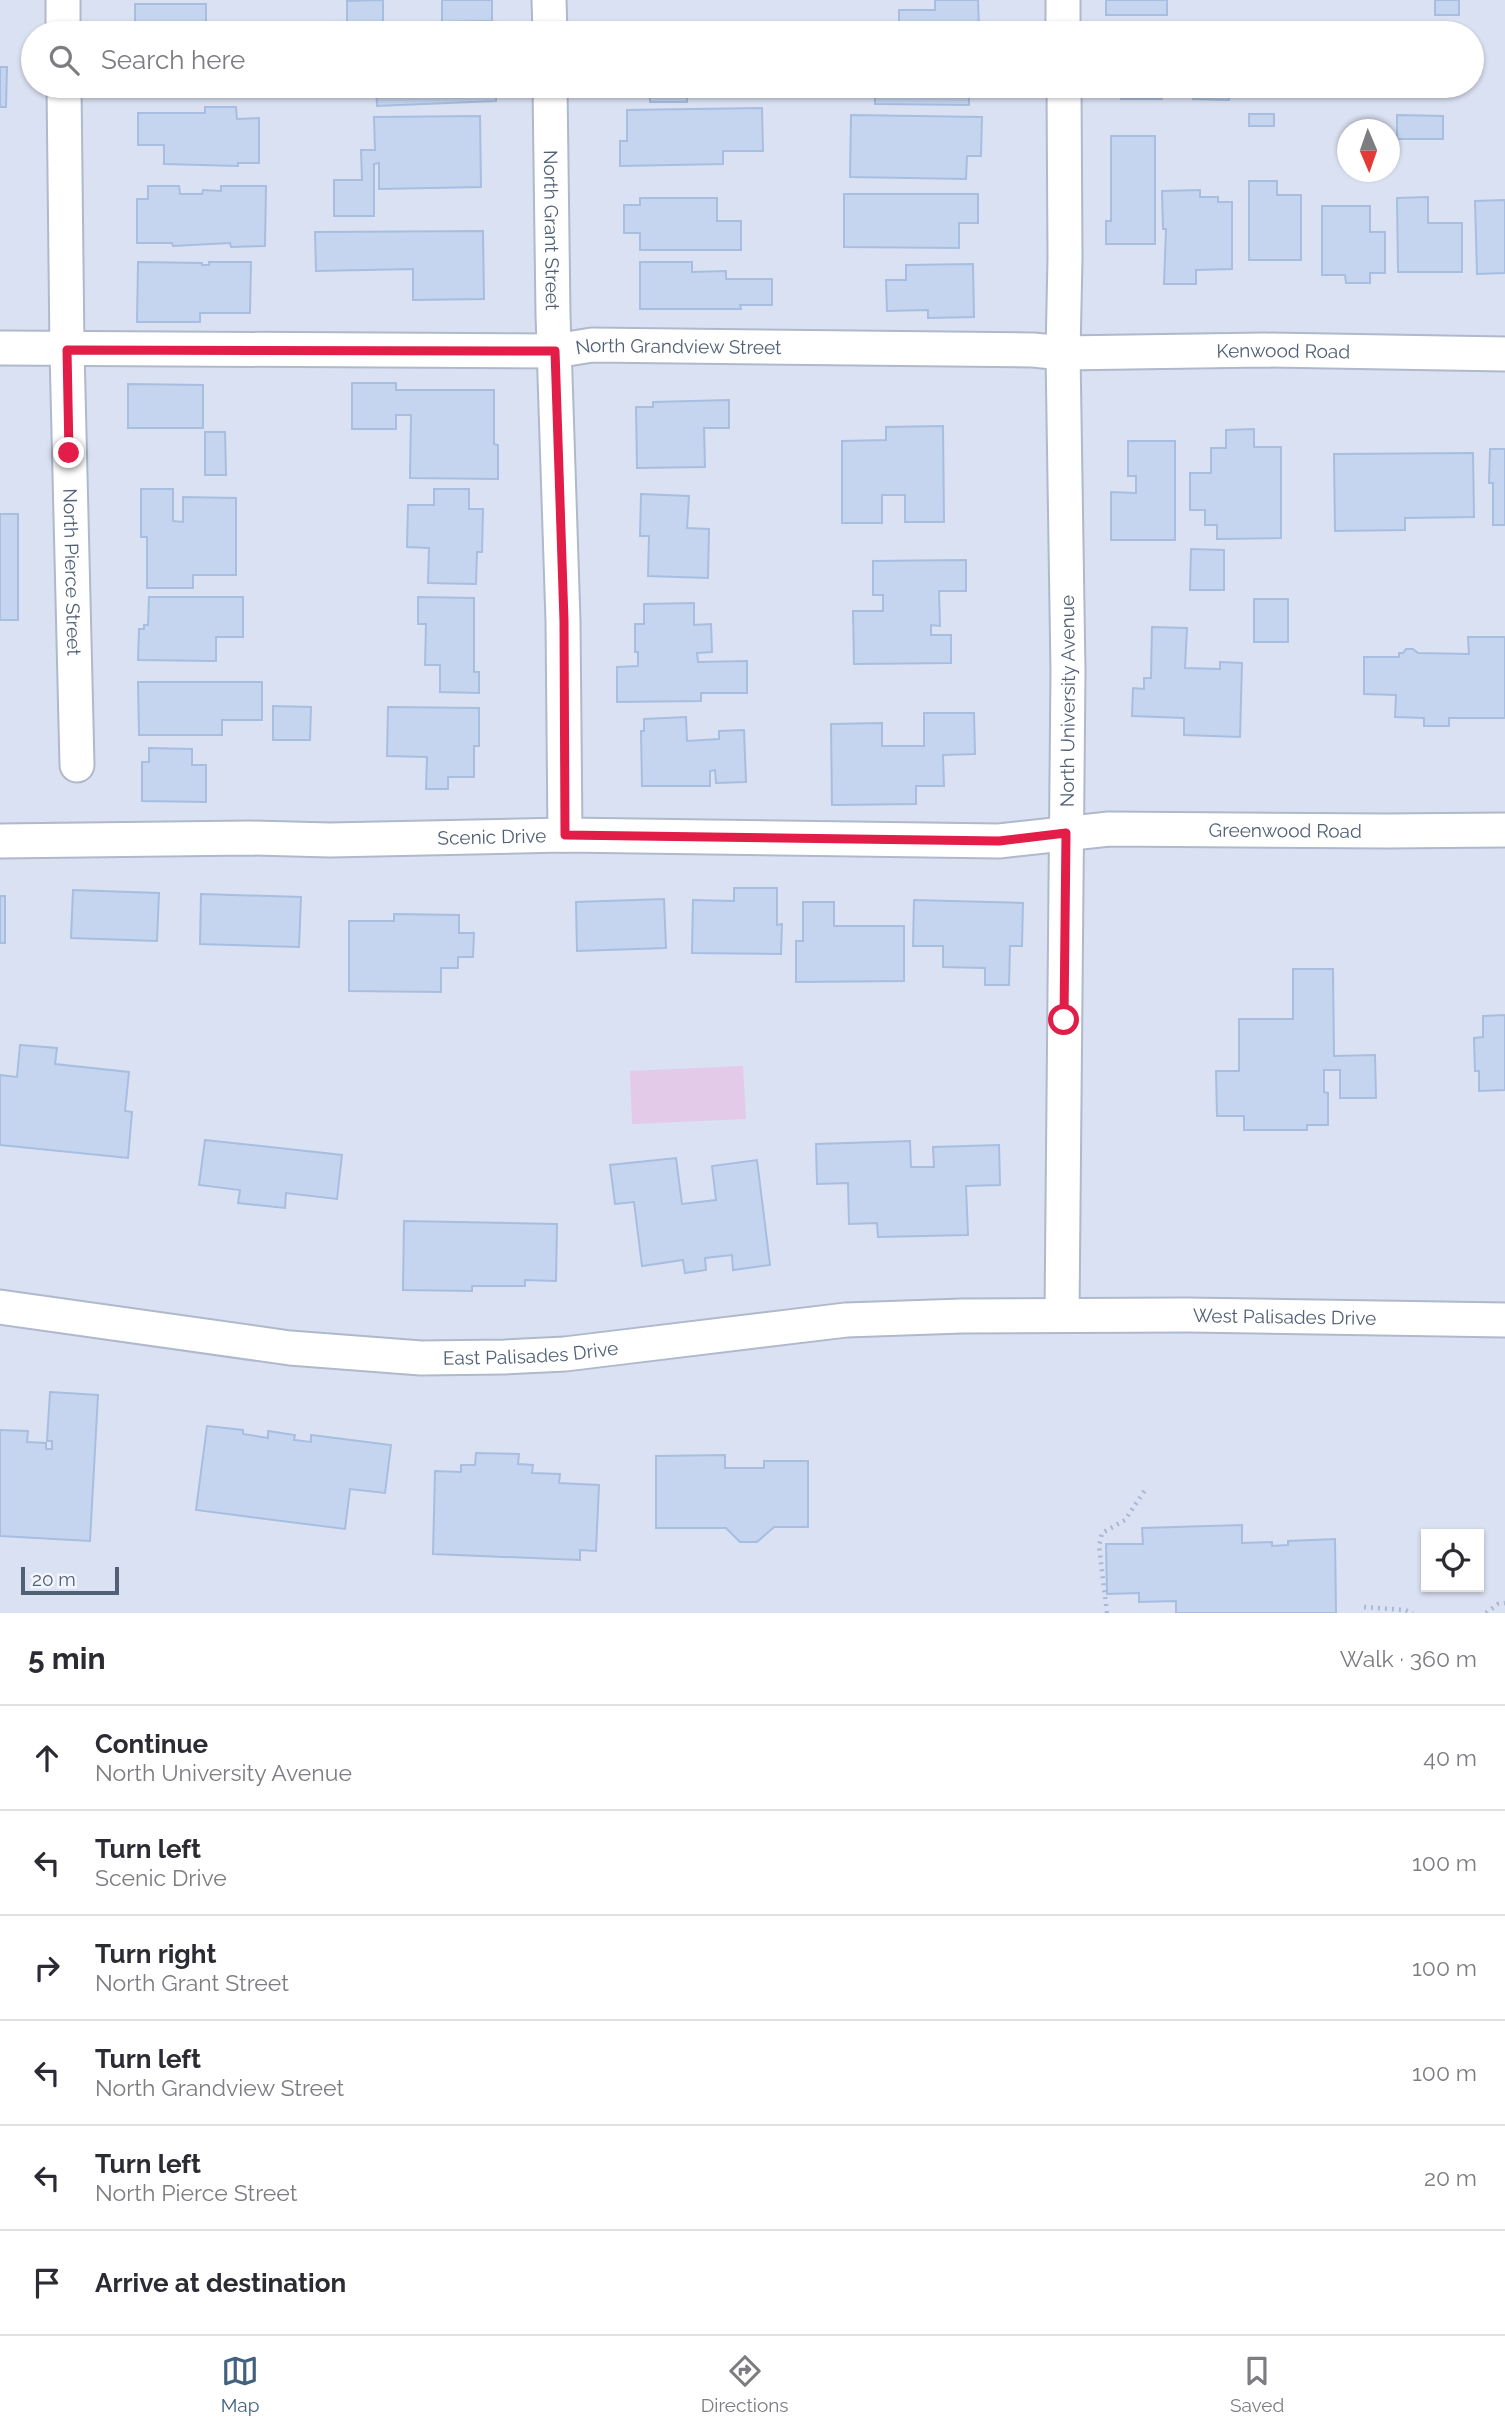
<!DOCTYPE html>
<html lang="en">
<head>
<meta charset="utf-8">
<style>
  body { margin:0; font-family:Raleway,sans-serif; background:#f2f2f3; color:#2b2b33 }
  .controls { position:absolute; right:21px; bottom:21px; display:grid; overflow:hidden; border-radius:0px; box-shadow:0 2px 5px #0004 }
  .controls button { width:63px; height:63px; display:grid; place-items:center; padding:0; border:0; border-bottom:2px solid #e1e1e2; background:#fff; color:#2b2b33; font:35px sans-serif }
  .compass { position:absolute; left:1337px; top:119px; width:63px; height:63px; border-radius:50%; background:#fff; box-shadow:0 2px 5px #0004; rotate:178deg }
  .scale { position:absolute; left:21px; bottom:18px; width:98px; box-sizing:border-box; padding-left:7px; border:4px solid #506075; border-top:0; font-size:19px; line-height:24px; white-space:nowrap; color:#506075; -webkit-text-stroke:5px #f2f4fe; paint-order:stroke }
  .stop { position:absolute; width:21px; height:21px; margin:-16px; border:5px solid #e11d48; border-radius:50%; background:#fff }
  .stop.end { background:#e11d48; border-color:#fff; box-shadow:0 2px 7px #0008 }
  .list { margin:0; padding:0; list-style:none }
  h2 { display:flex; justify-content:space-between; align-items:center; height:91px; margin:0; padding:0 28px; font-size:30px }
  h2 small { font-size:23px; font-weight:400; color:#7c7c81 }
  .list li { display:grid; grid-template-columns:46px 1fr auto; gap:21px; align-items:center; box-sizing:border-box; height:105px; padding:0 28px; border-top:2px solid #e1e1e2 }
  .list b { display:block; font-size:26px; white-space:nowrap }
  .list p { margin:0; font-size:23px; white-space:nowrap; color:#7c7c81 }
  .list em { font-size:23px; font-style:normal; color:#7c7c81 }
  .icon { flex:none; width:38px; height:38px; fill:none; stroke:currentColor; stroke-width:2; stroke-linecap:round; stroke-linejoin:round }
  .map { position:relative; flex:none; width:1505px; height:1613px; overflow:hidden }
  .search { position:absolute; background:#fff; box-shadow:0 2px 5px #0004; left:21px; right:21px; top:21px; height:77px; display:flex; align-items:center; gap:18px; box-sizing:border-box; padding:0 24px; border-radius:38px; color:#7c7c81; font-size:26px }
  .sheet { height:721px; background:#fff }
  nav { display:flex; justify-content:space-around; align-items:center; box-sizing:border-box; height:98px; border-top:2px solid #e1e1e2; background:#fff; font-size:19px; color:#7c7c81 }
  nav a { display:grid; justify-items:center; gap:4px }
  nav .on { color:#41617e }
  .map>svg:first-child { display:block }
  .residential { fill:#dae1f2; fill-rule:evenodd }
  .green { fill:#e3cae8 }
  .building { fill:#c5d5ef; stroke:#a7bee0; stroke-width:2 }
  .lines { fill:none; stroke-linecap:round; stroke-linejoin:round }
  .minor-casing { stroke:#afb9cb; stroke-width:37 }
  .path { stroke:#a8b9d4; stroke-width:4.5; stroke-dasharray:2 5; stroke-linecap:butt }
  .minor { stroke:#fff; stroke-width:33 }
  .route { stroke:#e11d48; stroke-width:9 }
  .labels { text-anchor:middle; dominant-baseline:central; stroke-width:6; stroke-linejoin:round; paint-order:stroke }
  .street-label { font-size:19px; fill:#506075; stroke:#f2f4fe }
</style>
</head>
<body>
<div class="map">
<svg width="1505" height="1613" viewBox="0 0 1505 1613">
  <rect width="100%" height="100%" fill="#eceefb"/>
  <path class="residential" d="M0,0h1505v1613h-1505zM33,33h1439v53h-1439zM1348,130h42v42h-42zM1426,1534h53v53h-53z"/>
  <path class="green" d="M743,1066l3,53 -114,5 -2,-53z"/>
  <path class="building" d="M383,0v30h-36v-29z
    M442,0h50v21l-50,1z
    M935,0h43l1,29 -80,1v-20h36z
    M1106,0h61v15h-61z
    M1435,0h24v15h-24z
    M135,4h71v29h-71z
    M0,67h7l-1,40h-6z
    M376,86h120v15l-119,5z
    M622,86h65v16h-37v-16z
    M875,86h94v19l-94,-1z
    M1121,86h41v13h-41z
    M1193,86h37l-1,14 -36,-1z
    M1247,86h31v9l-31,-1z
    M205,107h31l1,12 22,-1v45h-21v3l-74,-2v-19h-26v-32h67z
    M762,108l1,43h-40v13l-103,2v-25h7v-31z
    M1249,114h25v12h-25z
    M851,115l131,2 -1,39h-14l-1,23 -116,-2z
    M1397,115l46,1v23h-46z
    M480,116l1,71 -102,2v-26l-5,1v52h-40v-36h28l-1,-30h14l-1,-33z
    M1111,136h44v108h-49v-23h5z
    M1249,181h28v14h24v65h-52z
    M148,186h31l1,8h22l1,-4 18,1v-5h45l-1,60 -34,1 -1,-4 -57,3 -1,-3h-35v-44h11z
    M1200,190v7h18v5h14v67l-36,1v14h-32l2,-55h-3l-1,-38z
    M844,194h134v29h-19v25l-115,-1z
    M1428,197v26h34v49h-64l-1,-74z
    M640,198h77v23h24v29h-101v-17h-16v-28h16z
    M1505,200v73l-28,1 -2,-73z
    M1322,206h48v26h15v41h-15v10h-24l-1,-8h-23z
    M483,231l1,68 -71,1v-31l-97,2 -1,-39z
    M138,262l64,1v2h7v-3h42l-1,51h-50v9h-63z
    M640,262h52v10l34,-1v8h46v26h-32l1,4h-101z
    M973,264l1,53 -46,1v-8l-41,1 -1,-31h20v-15z
    M352,383h44v7h98v54l4,1v34l-88,-1 1,-63h-15v14h-44z
    M128,384l75,1v43h-75z
    M729,400v28h-25l1,39 -68,1 -1,-61h17v-5z
    M943,426l1,96h-39v-27h-23v28h-40v-82l44,-1v-13z
    M1254,429v18h27v91l-64,1v-14h-12v-15h-15v-37h21v-25h15v-18z
    M205,432h20l1,43h-21z
    M1128,441h47v99h-64v-48l25,1v-17h-8z
    M1490,449h15v76h-12v-42h-4z
    M1473,453l1,64 -69,1v12l-70,1 -1,-77z
    M141,489h32v32l10,1v-25l53,1v77h-43v13h-46v-51h-6z
    M434,489h35v20h14l-1,43h-5l-1,32 -48,-1 1,-35 -22,-1 1,-42h26z
    M641,494l48,2 -2,32 22,1 -1,49 -60,-2 1,-40h-9z
    M0,514h18v106h-18z
    M1191,549l33,1v40h-34z
    M966,560v31h-27l1,35 -9,-1v10h20v28l-97,1 -1,-53h30v-16h-10v-34z
    M149,597h94v40h-27v24l-78,-1 1,-31h5v-4h4z
    M418,597l56,1v74h5v21l-39,-1v-27h-15l1,-41h-8z
    M1254,599h34v43h-34z
    M694,603v22l17,-1 1,28 -15,1 1,9 49,-1v32h-46v8l-84,1v-35l21,-1v-14h-3v-28h9v-20z
    M1152,627l35,1 -2,40 35,1v-7l22,1 -2,74 -56,-2v-17l-52,-2 1,-28 11,1v-11h7z
    M1468,637h37v81h-56v8h-25v-8l-29,-1 1,-22 -32,-1v-37h35v-4h4l3,-4h7l5,4 51,1z
    M138,682h124v38h-40v15h-83z
    M273,706l38,1 -1,33h-37z
    M388,707l91,1v38h-5v31h-26v12h-22l1,-32 -40,-1z
    M924,713h50l1,41 -32,1 1,31h-28v18l-84,1 -1,-81 51,-1v23h42z
    M686,717l1,24 32,-2v-8l25,-1 2,52 -30,1 -1,-13 -5,1v15h-68l-1,-55h3v-12z
    M149,748l43,1v16h14v37l-64,-1v-39h7z
    M734,888h43v37l5,-1 -1,30 -89,-1 1,-53 41,1z
    M73,890l86,3 -2,48 -86,-3z
    M201,894l100,3 -2,50 -99,-3z
    M0,896h5v47h-5z
    M664,899l2,49 -89,3 -1,-49z
    M914,900l109,3 -1,43h-12l-1,39h-24v-17l-42,-1v-21h-30z
    M803,902h31v24h70v55l-108,1v-41h7z
    M394,914l65,1v18h15l-1,24h-15v11h-17v24l-92,-1v-70h45z
    M1293,969h40l1,87 41,-1 1,43h-36v-28h-16v22l4,1v32h-21v5h-63v-14h-27l-1,-45h23v-52h54z
    M1505,1015v75l-26,1v-20h-4l-1,-33 9,-1v-21z
    M20,1045l37,3 -2,16 74,8 -4,39 7,1 -4,46 -128,-13v-70l17,2z
    M205,1140l137,15 -5,44 -51,-6 -1,15 -47,-5 2,-13 -41,-5z
    M910,1141l1,26h23l-1,-20 66,-2 1,40 -34,1 2,49 -90,2 -1,-14 -28,1 -1,-41 -31,1 -1,-40z
    M676,1158l6,46 34,-4 -4,-34 45,-6 13,105 -37,5 -1,-15 -27,3 1,12 -21,3 -2,-13 -41,6 -8,-64 -19,2 -5,-39z
    M404,1221l153,3 -1,57 -31,-1v6h-53v5l-69,-1z
    M50,1392l48,3 -8,146 -90,-5v-106l28,1 -1,11 19,1v6h6v-8h-5z
    M207,1426l36,4v4l25,4v-7l27,4 -1,5 17,2v-7l80,10 -6,48 -35,-4 -5,40 -149,-19z
    M476,1453l43,1 -1,10 15,1 -1,8 28,1 -1,9 40,2 -3,66 -16,-1v10l-147,-6 2,-83 26,1v-7h14z
    M725,1455v13h39v-7h44v66h-34l-17,15h-17l-14,-14h-70v-72z
    M1242,1525v18l30,-1v4l16,-1v-4l47,-2 1,74h-160v-12l-37,1v-9l-32,1 -1,-50h37l-1,-16z"/>
  <g class="lines">
    <defs>
      <g id="minor">
        <path d="M63,0v33"/>
        <path d="M549,0l1,33"/>
        <path d="M1063,0v33"/>
        <path id="s1" d="M64,86l3,264 10,415"/>
        <path id="s2" d="M550,86l3,229 10,306 2,214"/>
        <path id="s3" d="M0,348l555,3 37,-6 441,5 30,3 201,-3 241,4"/>
        <path id="s4" d="M0,841l250,-3 80,2 235,-5 434,6 110,-12 278,2 118,-1"/>
        <path id="s5" d="M0,1307l290,41 131,10 84,-1 60,-3 281,-34 116,-4 225,-1 318,5"/>
        <path id="s6" d="M1062,1315l6,-644 -5,-318 2,-95 -1,-172"/>
      </g>
    </defs>
    <use href="#minor" class="minor-casing"/>
    <path class="path" d="M1364,1607l41,3 8,3
      M1107,1613l-8,-67 3,-13 23,-13 20,-30
      M1486,1613l12,-9 7,-1"/>
    <use href="#minor" class="minor"/>
  </g>
  <g class="lines">
    <path class="route" d="M69,453l-2,-103 488,1 9,270 1,214 434,6 67,-8 -2,187"/>
  </g>
  <g class="labels">
    <g class="street-label">
      <text stroke="none"><textPath href="#s2" startOffset="144">North Grant Street</textPath></text>
      <text stroke="none"><textPath href="#s3" startOffset="679">North Grandview Street</textPath></text>
      <text stroke="none"><textPath href="#s3" startOffset="1284">Kenwood Road</textPath></text>
      <text stroke="none"><textPath href="#s1" startOffset="486">North Pierce Street</textPath></text>
      <text stroke="none"><textPath href="#s6" startOffset="614">North University Avenue</textPath></text>
      <text stroke="none"><textPath href="#s4" startOffset="1286">Greenwood Road</textPath></text>
      <text stroke="none"><textPath href="#s4" startOffset="492">Scenic Drive</textPath></text>
      <text stroke="none"><textPath href="#s5" startOffset="1290">West Palisades Drive</textPath></text>
      <text stroke="none"><textPath href="#s5" startOffset="534">East Palisades Drive</textPath></text>
    </g>
  </g>
</svg>
<div class="controls">
<button><svg class="icon" aria-label="locate" viewBox="0 0 24 24"><circle cx="12" cy="12" r="6"/><path d="M12 2v4M12 18v4M2 12h4M18 12h4"/></svg></button>
</div>
<svg class="compass" viewBox="-18 -18 36 36"><path d="M0-13l5 13h-10z" fill="#e53935"/><path d="M0 13l5-13h-10z" fill="#7c7c81"/></svg>
<div class="scale">20 m</div>
<div class="stop" style="left:1064px;top:1020px"></div>
<div class="stop end" style="left:69px;top:453px"></div>
<div class="search"><svg class="icon" aria-label="search" viewBox="0 0 24 24"><circle cx="10" cy="10" r="6"/><path d="M15 15l6 6"/></svg>Search here</div>
</div>
<section class="sheet">
<h2>5 min<small>Walk · 360 m</small></h2>
<ul class="list">
<li><svg class="icon" aria-label="ahead" viewBox="0 0 24 24"><path d="M12 20V5M6 11l6-6 6 6"/></svg><div><b>Continue</b><p>North University Avenue</p></div><em>40 m</em></li>
<li><svg class="icon" aria-label="left" viewBox="0 0 24 24"><path d="M17 20v-9H6M10 6l-5 5 5 5"/></svg><div><b>Turn left</b><p>Scenic Drive</p></div><em>100 m</em></li>
<li><svg class="icon" aria-label="right" viewBox="0 0 24 24"><path d="M7 20v-9h11M14 6l5 5-5 5"/></svg><div><b>Turn right</b><p>North Grant Street</p></div><em>100 m</em></li>
<li><svg class="icon" aria-label="left" viewBox="0 0 24 24"><path d="M17 20v-9H6M10 6l-5 5 5 5"/></svg><div><b>Turn left</b><p>North Grandview Street</p></div><em>100 m</em></li>
<li><svg class="icon" aria-label="left" viewBox="0 0 24 24"><path d="M17 20v-9H6M10 6l-5 5 5 5"/></svg><div><b>Turn left</b><p>North Pierce Street</p></div><em>20 m</em></li>
<li><svg class="icon" aria-label="arrive" viewBox="0 0 24 24"><path d="M6 21V4h12l-3 4 3 4H6"/></svg><div><b>Arrive at destination</b></div></li>
</ul>
</section>
<nav>
<a class="on"><svg class="icon" aria-label="map" viewBox="0 0 24 24"><path d="M3 6l6-2 6 2 6-2v14l-6 2-6-2-6 2zM9 4v14M15 6v14"/></svg>Map</a>
<a><svg class="icon" aria-label="directions" viewBox="0 0 24 24"><path d="M12 3l9 9-9 9-9-9zM9 14v-3h6M13 9l2 2-2 2"/></svg>Directions</a>
<a><svg class="icon" aria-label="saved" viewBox="0 0 24 24"><path d="M7 4h10v16l-5-4-5 4z"/></svg>Saved</a>
</nav>
</body>
</html>
